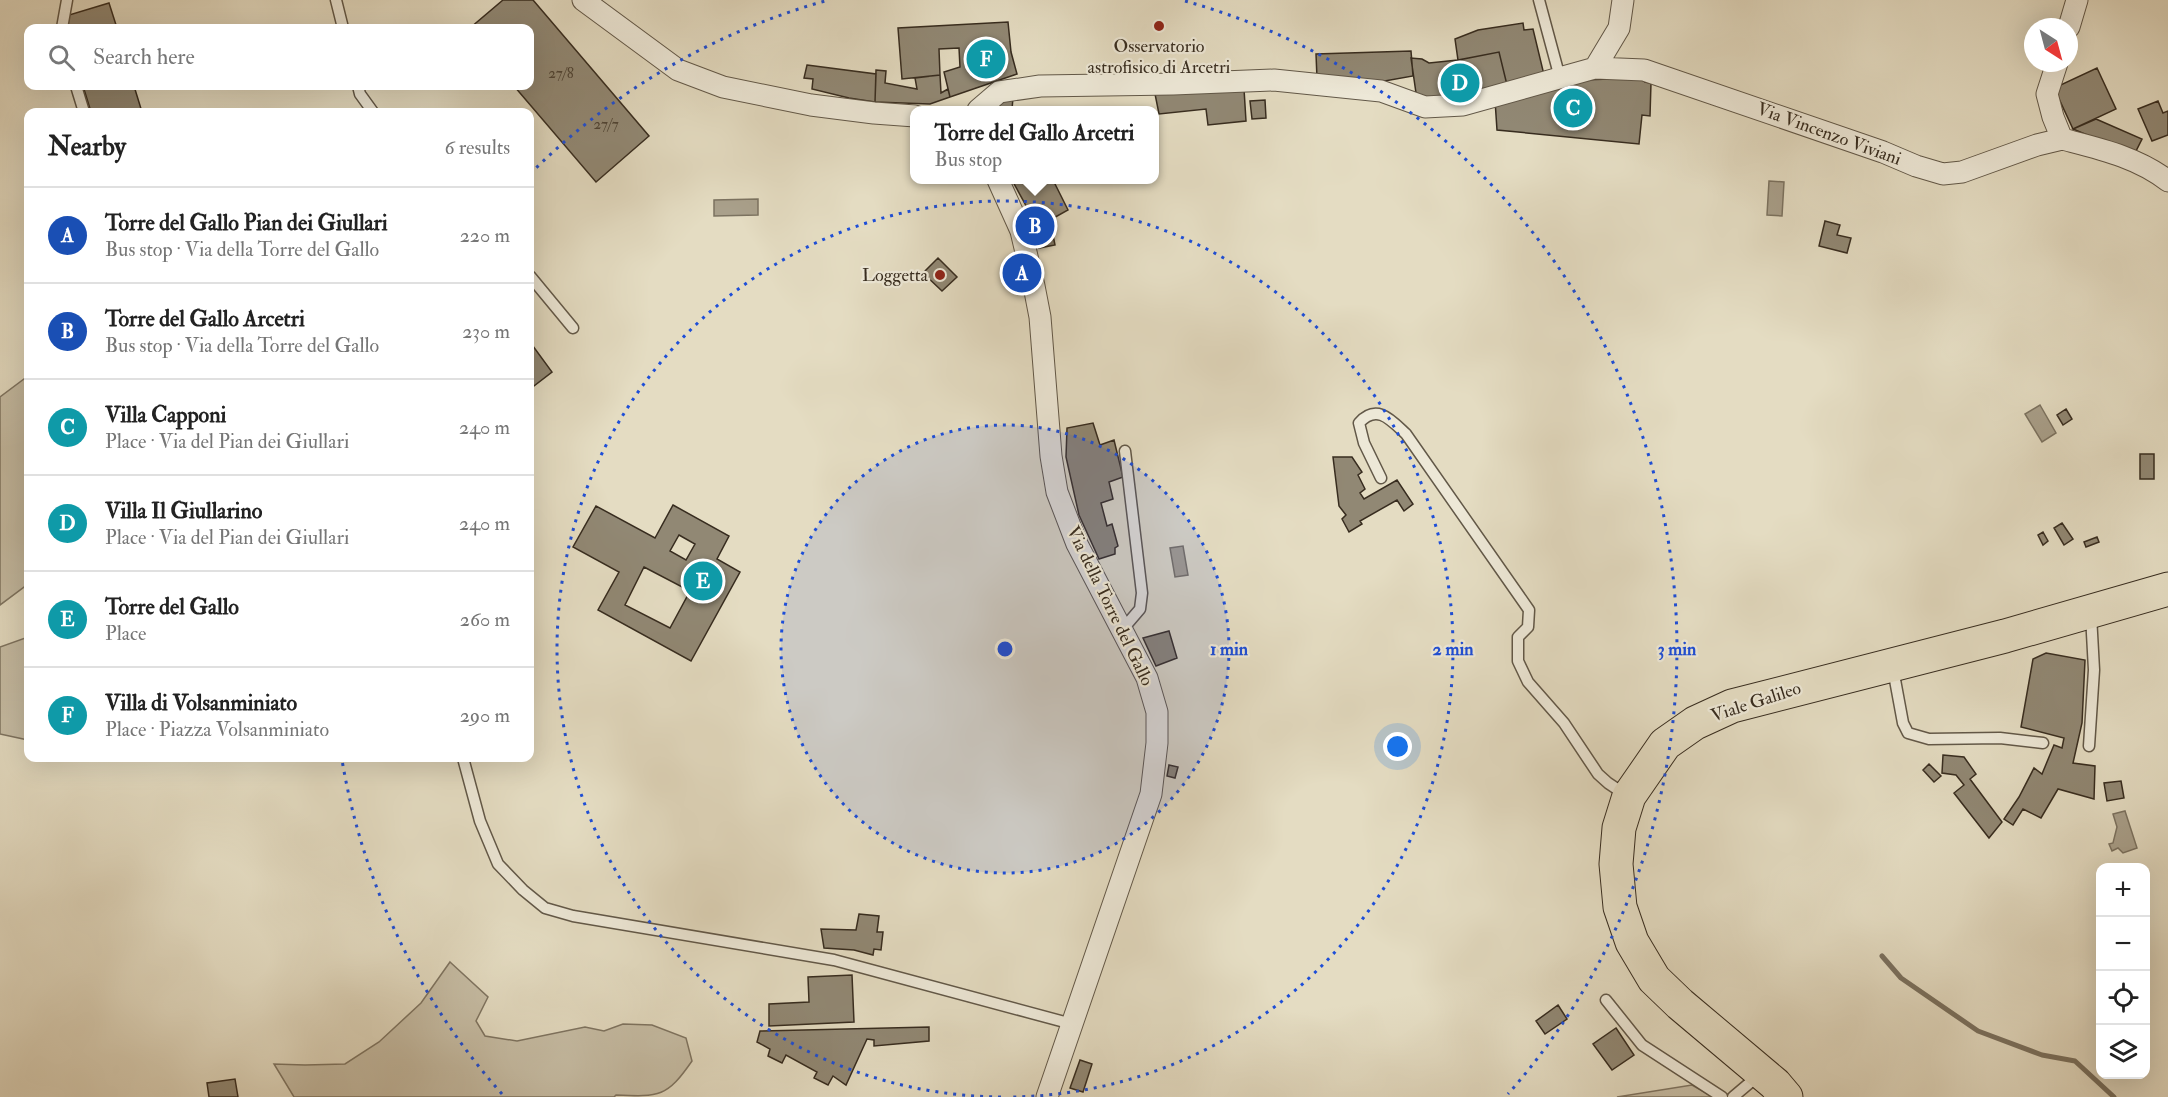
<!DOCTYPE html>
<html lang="en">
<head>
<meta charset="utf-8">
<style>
  body { margin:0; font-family:"IM FELL Double Pica",serif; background:#f6f6f6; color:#222 }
  .controls { position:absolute; right:18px; bottom:18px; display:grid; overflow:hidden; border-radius:12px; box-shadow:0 6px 24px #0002 }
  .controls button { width:54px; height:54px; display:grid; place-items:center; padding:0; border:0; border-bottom:2px solid #e0e0e0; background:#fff; color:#222; font:30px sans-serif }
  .compass { position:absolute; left:2024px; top:18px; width:54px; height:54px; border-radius:50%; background:#fff; box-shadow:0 6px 24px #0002; rotate:144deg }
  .you { position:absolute; left:1398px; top:747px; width:21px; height:21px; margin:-15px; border:4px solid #fff; border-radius:50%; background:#1a73e8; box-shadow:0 0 0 9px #1a73e833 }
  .badge { display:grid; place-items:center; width:39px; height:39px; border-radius:50%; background:#111827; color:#fff; font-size:20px; font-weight:700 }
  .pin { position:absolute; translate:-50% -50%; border:3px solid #fff; box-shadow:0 2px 6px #0006 }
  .popup { position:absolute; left:910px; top:106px; width:249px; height:78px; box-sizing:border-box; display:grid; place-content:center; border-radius:12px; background:#fff; filter:drop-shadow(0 2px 4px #0005); font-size:20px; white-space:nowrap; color:#767676 }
  .popup b { font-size:22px; color:#222 }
  .popup::after { content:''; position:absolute; left:50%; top:100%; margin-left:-12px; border:12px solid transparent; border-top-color:#fff }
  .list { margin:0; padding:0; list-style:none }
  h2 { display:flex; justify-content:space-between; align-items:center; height:78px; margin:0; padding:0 24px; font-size:26px }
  h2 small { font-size:20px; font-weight:400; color:#767676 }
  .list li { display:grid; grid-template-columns:39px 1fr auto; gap:18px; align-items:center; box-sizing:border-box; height:96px; padding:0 24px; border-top:2px solid #e0e0e0 }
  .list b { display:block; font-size:22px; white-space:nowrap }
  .list p { margin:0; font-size:20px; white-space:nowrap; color:#767676 }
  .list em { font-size:20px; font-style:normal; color:#767676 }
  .icon { flex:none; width:33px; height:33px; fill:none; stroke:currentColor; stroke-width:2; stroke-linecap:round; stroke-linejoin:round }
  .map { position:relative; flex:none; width:2168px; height:1097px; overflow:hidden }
  .search { position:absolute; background:#fff; box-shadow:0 6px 24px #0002; left:24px; top:24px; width:510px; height:66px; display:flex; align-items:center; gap:15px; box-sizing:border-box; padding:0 21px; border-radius:12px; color:#767676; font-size:22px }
  .panel { position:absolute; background:#fff; box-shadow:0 6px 24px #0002; left:24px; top:108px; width:510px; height:654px; border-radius:12px }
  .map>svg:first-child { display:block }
  .green { fill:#c7bea6; stroke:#7f7562; stroke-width:1.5 }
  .water { fill:#a9a08b; stroke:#7b7260; stroke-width:1.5 }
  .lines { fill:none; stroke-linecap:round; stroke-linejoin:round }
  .stream { stroke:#7b7260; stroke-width:5 }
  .building { fill:#918874; stroke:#372c1f; stroke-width:1.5; fill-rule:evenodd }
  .lane-casing { stroke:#625848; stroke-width:13 }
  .street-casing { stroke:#625848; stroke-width:23 }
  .primary-casing { stroke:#372c1f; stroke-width:35 }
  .lane { stroke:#ede8d7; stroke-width:10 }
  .street { stroke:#ede8d7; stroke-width:21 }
  .primary { stroke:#e4dcc2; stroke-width:33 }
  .ring { fill:none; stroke:#1d4ed8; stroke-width:3; stroke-dasharray:3 6 }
  .poi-dot { fill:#8f2418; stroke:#ede8d7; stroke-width:2 }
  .labels { text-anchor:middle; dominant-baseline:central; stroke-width:4.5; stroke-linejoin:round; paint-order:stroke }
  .number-label { font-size:15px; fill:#4e4334 }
  .poi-label { font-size:18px; fill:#372c1f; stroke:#ede8d7 }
  .street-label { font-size:18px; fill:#372c1f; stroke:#ede8d7 }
  .centre { fill:#1d4ed8; stroke:#ede8d7; stroke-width:3 }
  .ring-label { font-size:18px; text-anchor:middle; font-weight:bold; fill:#1d4ed8; stroke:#ede8d7; stroke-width:4.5; stroke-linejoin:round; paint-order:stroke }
</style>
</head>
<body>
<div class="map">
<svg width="2168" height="1097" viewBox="0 0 2168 1097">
  <rect width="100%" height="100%" fill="#e4dcc2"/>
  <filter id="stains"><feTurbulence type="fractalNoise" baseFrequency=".00333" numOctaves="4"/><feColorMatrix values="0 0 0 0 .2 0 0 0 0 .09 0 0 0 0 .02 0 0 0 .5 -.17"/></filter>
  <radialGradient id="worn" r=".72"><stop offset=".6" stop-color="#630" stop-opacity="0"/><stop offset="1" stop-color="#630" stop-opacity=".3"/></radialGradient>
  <path class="green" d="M28,376v36l-2,4 2,1v167l-28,21v-208z
    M28,637v103l-28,-6v-87z
    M450,962l38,35 -12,24 9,15 32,5 68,-14 19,4 19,-7 29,1 34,13 6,23c-25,36 -32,36 -76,34l-2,2h-320l-20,-33 31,1 40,-1 34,-22 42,-39z
    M1692,1085l21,12h-96z"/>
  <path class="water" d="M1769,181l15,1 -2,34 -15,-1z
    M758,199v16l-44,1v-16z
    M2040,405l16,28 -14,9 -17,-28z
    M1183,546l5,29 -13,2 -5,-29z
    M2125,811l12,37 -14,5 -5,-5 -6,3 -3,-7 4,-1 4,-16 -4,-13z"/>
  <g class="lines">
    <path class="stream" d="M1882,956l19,22 77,53 64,24 33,6 39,36"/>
  </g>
  <path class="building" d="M503,0h30l116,136 -53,46 -82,-96h16v-58h-60z
    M109,3l8,25h-51l3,-13z
    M1008,22l3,30 6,22 -67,23 -6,-25 16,-5 -1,-19 -20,1 1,26 -38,4 -4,-51z
    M1523,23l1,7 9,-1 12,50 -37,10 -9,-37 -41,8 -3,-21 23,-9z
    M1411,51l2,25 -34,6 -62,-4 -1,-24z
    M1499,52l9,37 -91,11 -6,-42 11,1 7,4 29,-3z
    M807,65l69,9 -1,28 -26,-4 -37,-9 1,-10 -9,-1z
    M2097,68l19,41 -43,20 -19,-41z
    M876,70l10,1 -1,12 32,6 -2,-11 25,-3 1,18 7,-4 2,8 -20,7 -55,-2z
    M1645,78v4l6,1 -1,33 -8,-1 -3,29 -142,-14 -2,-30 83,-20z
    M83,86h51l8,26h-51z
    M1154,89h90l2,32 -38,4 -2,-16 -47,5z
    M1006,97h7l-1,13h-18z
    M1265,100l1,18 -14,1 -2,-18z
    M2158,101l5,12 5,-2v24l-16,6 -14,-32z
    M2096,119l46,20 -8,16 -61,-26z
    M1012,180h41l15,30 -18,10 5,25 -16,3 -3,-24z
    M1825,221l15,4 -3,10 14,3 -4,15 -28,-7z
    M938,258l19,19 -15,14 -19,-18z
    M530,342l22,30 -22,17z
    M2066,409l6,10 -9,6 -6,-10z
    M1093,423l7,22 14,-5 9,37 -14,5 4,17 -12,4 6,23 5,-2 6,22 -3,2v6l-16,5 -20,-44 -13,-58 1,-29z
    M2140,454h14v25h-14z
    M1333,457h19l10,15 -4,3 7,14 -5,4 4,6 33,-19 16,24 -9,7 -7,-11 -37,21 2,3 -13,8 -7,-13 4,-4 -7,-9z
    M673,505l56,31 -12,23 23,13 -49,89 -93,-51 21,-38 -46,-25 23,-41 59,32zM679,535l16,9 -9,16 -16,-9zM644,567l46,24 -20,37 -45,-23z
    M2062,523l11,16 -9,6 -10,-17z
    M2043,532l5,9 -5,4 -5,-10z
    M2097,537l2,5 -13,5 -2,-5z
    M1169,631l8,27 -21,8 -13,-28z
    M2046,653l39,7 -3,63 -9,40 22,3 -1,33 -36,-10 -17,29 -18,-9 -10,16 -9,-6 15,-22 15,-29 8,6 12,-29 8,3 2,-10 -43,-11 12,-68z
    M1943,755l21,2 12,17 -6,5 32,43 -13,16 -35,-45 10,-8 -8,-10 -14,-2z
    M1929,764l12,12 -7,6 -11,-12z
    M1169,765l9,2 -3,11 -8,-2z
    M2121,781l3,17 -17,3 -3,-18z
    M859,914l20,2 -2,16h6l-2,18 -7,-1 -1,6 -19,-5 -30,-2 -3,-19 35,1z
    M852,975l2,47 -85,4v-22l40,-2 -1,-25z
    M1558,1005l9,14 -22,15 -9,-13z
    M929,1027v14l-55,5v-6l-7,-1 -21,46 -13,-9 -5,9 -14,-7 3,-6 -31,-17 -4,8 -14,-7 2,-7 -13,-7 3,-11z
    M1616,1028l18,27 -22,15 -19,-26z
    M1080,1060l12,4 -9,28 -13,-4z
    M235,1079l3,18h-29l-2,-14z"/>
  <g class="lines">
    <defs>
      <path id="lane" d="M336,0l7,28
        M1539,0l21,78
        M62,28l5,-28
        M76,86l8,26
        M358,86l2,8 13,18
        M530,276l43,52
        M1381,478l-17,-35 -5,-20c18,-20 32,-3 47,11l123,176 -1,17 -10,10v24l10,21 36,41 34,51 10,9 18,12
        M1122,630l18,-21 2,-16 -17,-142
        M1893,669l10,54 5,10 21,6 71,-1 43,5
        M2089,746l5,-76 -3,-55
        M463,758l17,63 18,43 25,26 22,18 28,8 261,44 238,64
        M1606,1000l36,45 80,52
        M1733,1097l26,-22"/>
      <path id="street" d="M583,0l95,70 45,17 88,18 63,8 41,3
        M2069,27l8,-27
        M2057,63l-10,31 6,23 9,22c38,10 75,18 106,42
        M1595,68l24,-40 4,-28
        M978,110l21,-18 41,-6 133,-2 101,-4 107,11 44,16 38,-2 132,-37 49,2 239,82 33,14 27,8 19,-2 75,-27 25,-6
        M998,180l23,51 13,55 6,31 11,139 6,36 20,52 70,134 10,34v31l-6,51 -104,303"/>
      <path id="primary" d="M1786,1097l-11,-13 -95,-80 -26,-25 -22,-37 -12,-35 -4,-43 3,-36 10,-32 36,-52 30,-21 37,-17 273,-70 163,-47"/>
    </defs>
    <use href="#lane" class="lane-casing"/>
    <use href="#street" class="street-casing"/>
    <use href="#primary" class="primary-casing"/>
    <use href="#lane" class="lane"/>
    <use href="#street" class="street"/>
    <use href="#primary" class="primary"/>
  </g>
  <circle cx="1005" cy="649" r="224" fill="#1d4ed8" fill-opacity=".12"/>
  <g class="ring">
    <circle cx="1005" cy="649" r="224"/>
    <path d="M1001 1097A448 448 0 1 1 1009 1097"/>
    <path d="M502 1094A672 672 0 0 1 342 760M530 174A672 672 0 0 1 825 1M1185 1A672 672 0 0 1 1508 1094"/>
  </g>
  <g class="poi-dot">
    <circle cx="1159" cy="26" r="6"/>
    <circle cx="940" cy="275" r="6"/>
  </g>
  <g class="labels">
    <g class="number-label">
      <text x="561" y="73">27/8</text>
      <text x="606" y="124">27/7</text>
    </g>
    <g class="poi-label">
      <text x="1159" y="46">Osservatorio<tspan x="1159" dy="21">astrofisico di Arcetri</tspan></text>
      <text x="928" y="275" text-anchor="end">Loggetta</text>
    </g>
    <g class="street-label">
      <text transform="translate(1829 134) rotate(20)">Via Vincenzo Viviani</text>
      <text transform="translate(1110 606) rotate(64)">Via della Torre del Gallo</text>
      <text transform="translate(1756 702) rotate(-18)">Viale Galileo</text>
    </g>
  </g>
  <circle cx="1005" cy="649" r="9" class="centre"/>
  <g class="ring-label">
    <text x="1229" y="655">1 min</text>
    <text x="1453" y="655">2 min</text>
    <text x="1677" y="655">3 min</text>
  </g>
  <rect width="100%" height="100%" filter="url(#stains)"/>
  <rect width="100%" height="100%" fill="url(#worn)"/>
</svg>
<div class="controls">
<button>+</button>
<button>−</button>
<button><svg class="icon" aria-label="locate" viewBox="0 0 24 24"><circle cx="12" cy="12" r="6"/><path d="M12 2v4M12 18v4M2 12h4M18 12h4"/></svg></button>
<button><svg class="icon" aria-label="layers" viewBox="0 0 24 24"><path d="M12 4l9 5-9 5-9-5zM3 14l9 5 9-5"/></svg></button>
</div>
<svg class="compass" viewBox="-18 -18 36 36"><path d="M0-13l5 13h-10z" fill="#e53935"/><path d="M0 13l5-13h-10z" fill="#767676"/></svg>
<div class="you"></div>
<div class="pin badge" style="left:1022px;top:273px;background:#1a4fb4">A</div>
<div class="pin badge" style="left:1035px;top:226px;background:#1a4fb4">B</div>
<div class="popup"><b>Torre del Gallo Arcetri</b>Bus stop</div>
<div class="pin badge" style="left:1573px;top:108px;background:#0f9aa8">C</div>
<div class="pin badge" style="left:1460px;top:83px;background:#0f9aa8">D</div>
<div class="pin badge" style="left:703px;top:581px;background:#0f9aa8">E</div>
<div class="pin badge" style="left:986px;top:59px;background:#0f9aa8">F</div>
<div class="search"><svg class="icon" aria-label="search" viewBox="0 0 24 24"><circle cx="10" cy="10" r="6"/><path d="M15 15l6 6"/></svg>Search here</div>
<section class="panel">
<h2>Nearby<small>6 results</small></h2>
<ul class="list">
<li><span class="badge" style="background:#1a4fb4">A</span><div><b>Torre del Gallo Pian dei Giullari</b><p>Bus stop · Via della Torre del Gallo</p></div><em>220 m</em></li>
<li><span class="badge" style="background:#1a4fb4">B</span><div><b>Torre del Gallo Arcetri</b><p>Bus stop · Via della Torre del Gallo</p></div><em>230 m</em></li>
<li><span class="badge" style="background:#0f9aa8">C</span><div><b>Villa Capponi</b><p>Place · Via del Pian dei Giullari</p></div><em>240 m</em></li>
<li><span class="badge" style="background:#0f9aa8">D</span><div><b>Villa Il Giullarino</b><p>Place · Via del Pian dei Giullari</p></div><em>240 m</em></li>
<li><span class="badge" style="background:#0f9aa8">E</span><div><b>Torre del Gallo</b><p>Place</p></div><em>260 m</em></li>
<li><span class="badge" style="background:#0f9aa8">F</span><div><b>Villa di Volsanminiato</b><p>Place · Piazza Volsanminiato</p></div><em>290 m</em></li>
</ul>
</section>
</div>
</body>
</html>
